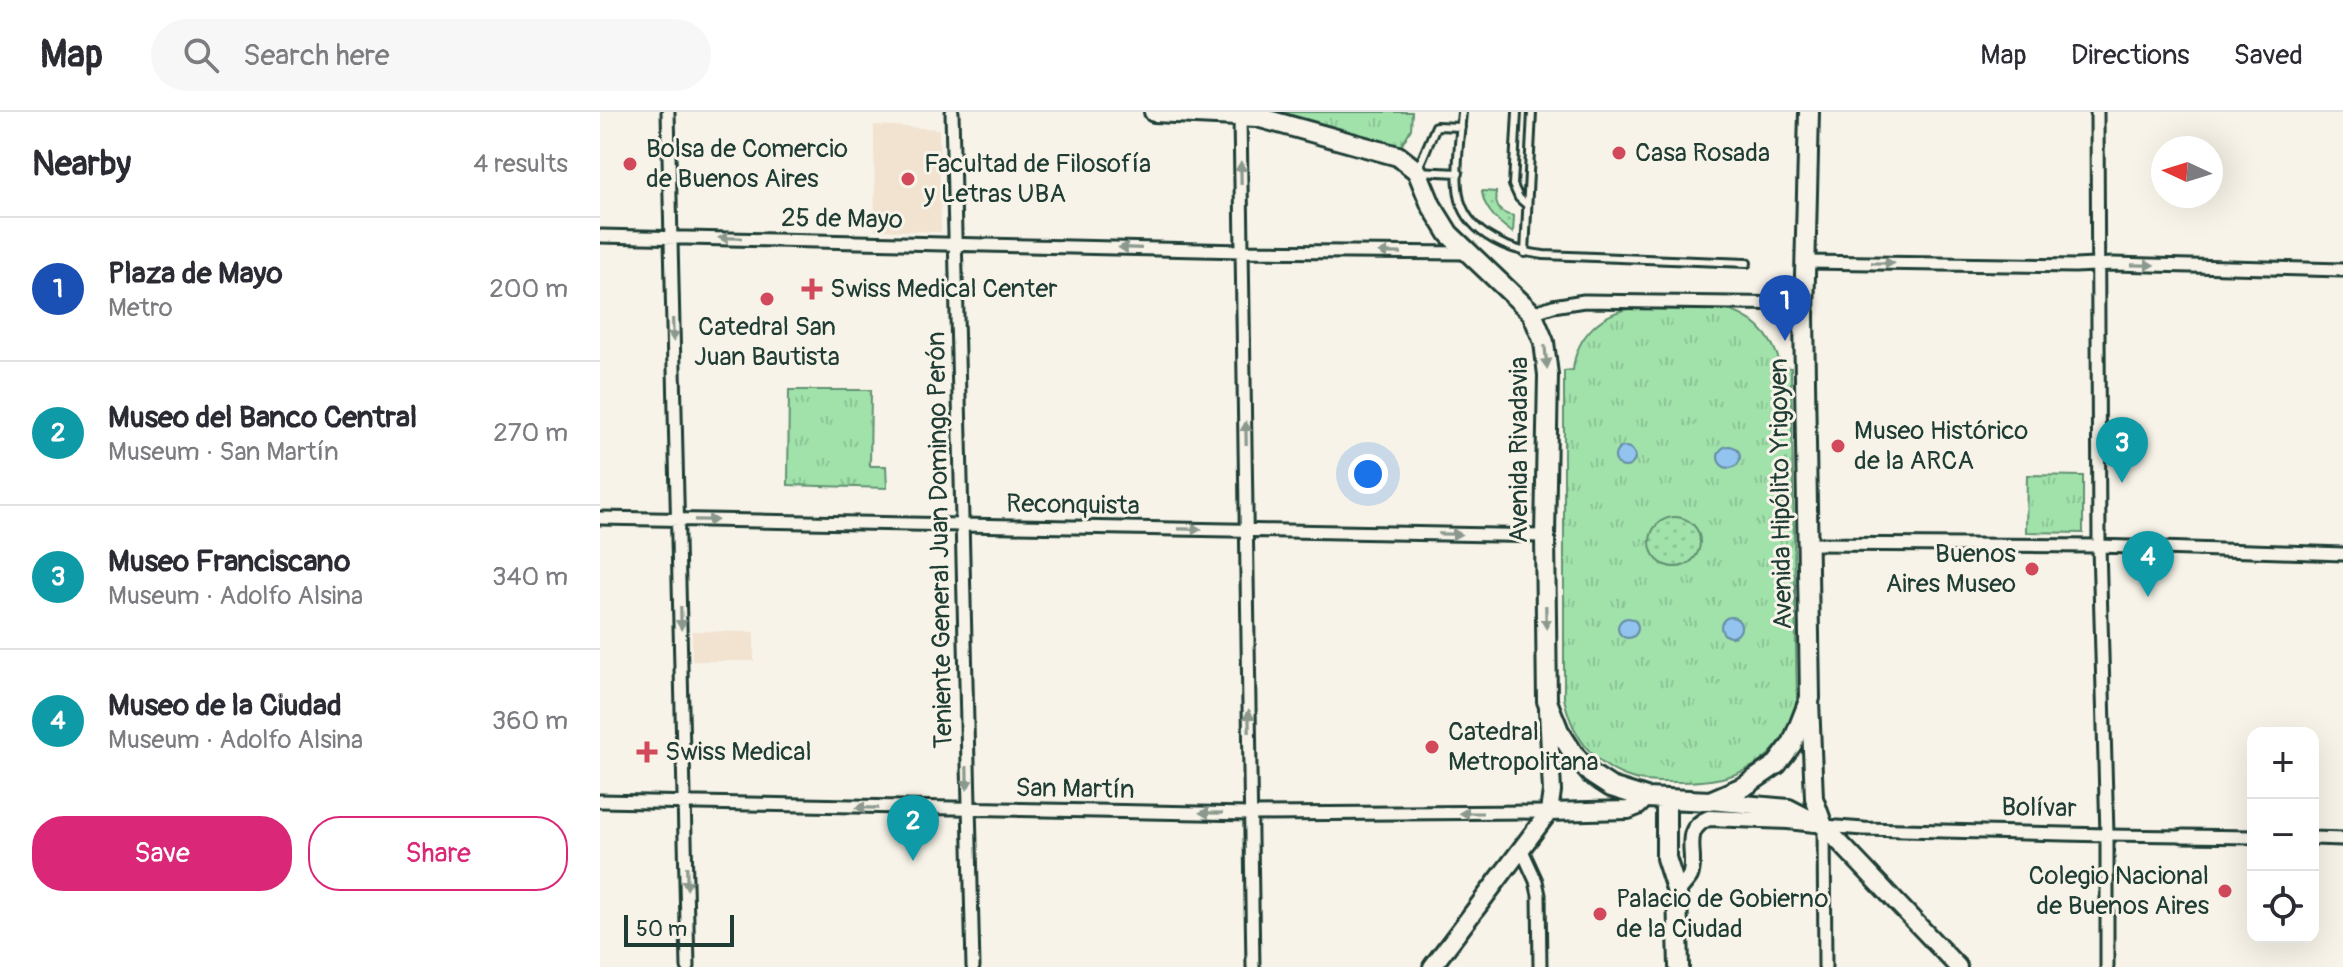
<!DOCTYPE html>
<html lang="en">
<head>
<meta charset="utf-8">
<style>
  body { margin:0; font-family:Pangolin,sans-serif; background:#f7f7f7; color:#2b2b33 }
  .controls { position:absolute; right:24px; bottom:24px; display:grid; overflow:hidden; border-radius:16px; box-shadow:0 8px 32px #0002 }
  .controls button { width:72px; height:72px; display:grid; place-items:center; padding:0; border:0; border-bottom:2px solid #e1e1e2; background:#fff; color:#2b2b33; font:40px sans-serif }
  .compass { position:absolute; left:1551px; top:24px; width:72px; height:72px; border-radius:50%; background:#fff; box-shadow:0 8px 32px #0002; rotate:274deg }
  .scale { position:absolute; left:24px; bottom:20px; width:110px; box-sizing:border-box; padding-left:8px; border:4px solid #1f3d34; border-top:0; font-size:22px; line-height:28px; white-space:nowrap; color:#1f3d34; -webkit-text-stroke:6px #f7f3e8; paint-order:stroke }
  .you { position:absolute; left:768px; top:362px; width:28px; height:28px; margin:-20px; border:6px solid #fff; border-radius:50%; background:#1a73e8; box-shadow:0 0 0 12px #1a73e833 }
  .badge { display:grid; place-items:center; width:52px; height:52px; border-radius:50%; background:#db2777; color:#fff; font-size:26px; font-weight:700 }
  .pin { position:absolute; translate:-50% -66px; filter:drop-shadow(0 2px 4px #0008) }
  .pin::after { content:''; position:absolute; top:42px; width:28px; height:24px; background:inherit; clip-path:polygon(0 0,100% 0,50% 100%) }
  .list { margin:0; padding:0; list-style:none }
  h2 { display:flex; justify-content:space-between; align-items:center; height:104px; margin:0; padding:0 32px; font-size:34px }
  h2 small { font-size:26px; font-weight:400; color:#7c7c81 }
  .list li { display:grid; grid-template-columns:52px 1fr auto; gap:24px; align-items:center; box-sizing:border-box; height:144px; padding:0 32px; border-top:2px solid #e1e1e2 }
  .list b { display:block; font-size:30px; white-space:nowrap }
  .list p { margin:0; font-size:26px; white-space:nowrap; color:#7c7c81 }
  .list em { font-size:26px; font-style:normal; color:#7c7c81 }
  .actions { display:flex; gap:16px; padding:24px 32px }
  .actions a { flex:1; padding:18px 0; border:2px solid #db2777; border-radius:32px; text-align:center; font-size:28px; color:#db2777 }
  .actions .main { background:#db2777; color:#fff }
  .icon { flex:none; width:44px; height:44px; fill:none; stroke:currentColor; stroke-width:2; stroke-linecap:round; stroke-linejoin:round }
  .map { position:relative; flex:none; width:1743px; height:855px; overflow:hidden }
  header { display:flex; align-items:center; gap:48px; box-sizing:border-box; height:112px; padding:0 40px; background:#fff; border-bottom:2px solid #e1e1e2 }
  header strong { font-size:38px }
  nav { display:flex; gap:44px; margin-inline-start:auto; font-size:28px }
  .search { width:560px; height:72px; background:#f7f7f7; display:flex; align-items:center; gap:20px; box-sizing:border-box; padding:0 28px; border-radius:44px; color:#7c7c81; font-size:30px }
  main { display:flex }
  aside { flex:1; background:#fff }
  .map>svg:first-child { display:block }
  .built { fill:#f2e2d0 }
  .park { fill:url(#park-tufts); stroke:#609070; stroke-width:2 }
  .garden { fill:url(#garden-dots); stroke:#609070; stroke-width:2 }
  .water { fill:#93c4ef; stroke:#658ea4; stroke-width:2 }
  .lines { fill:none; stroke-linecap:round; stroke-linejoin:round }
  .service-casing { stroke:#1f3d34; stroke-width:12 }
  .pedestrian-casing { stroke:#1f3d34; stroke-width:15 }
  .minor-casing { stroke:#1f3d34; stroke-width:17 }
  .tertiary-casing { stroke:#1f3d34; stroke-width:20 }
  .secondary-casing { stroke:#1f3d34; stroke-width:22 }
  .primary-casing { stroke:#1f3d34; stroke-width:24 }
  .service { stroke:#f7f3e8; stroke-width:6 }
  .pedestrian { stroke:#f7f3e8; stroke-width:9 }
  .minor { stroke:#f7f3e8; stroke-width:11 }
  .tertiary { stroke:#f7f3e8; stroke-width:14 }
  .secondary { stroke:#f7f3e8; stroke-width:16 }
  .primary { stroke:#f7f3e8; stroke-width:18 }
  .oneway { fill:#8b988e }
  .poi-dot { fill:#d1495b; stroke:#f7f3e8; stroke-width:3 }
  .labels { text-anchor:middle; dominant-baseline:central; stroke-width:6; stroke-linejoin:round; paint-order:stroke }
  .poi-label { font-size:26px; fill:#1f3d34; stroke:#f7f3e8; text-anchor:start }
  .street-label { font-size:26px; fill:#1f3d34; stroke:#f7f3e8 }
</style>
</head>
<body>
<header>
<strong>Map</strong>
<div class="search"><svg class="icon" aria-label="search" viewBox="0 0 24 24"><circle cx="10" cy="10" r="6"/><path d="M15 15l6 6"/></svg>Search here</div>
<nav><a>Map</a><a>Directions</a><a>Saved</a></nav>
</header>
<main>
<aside>
<h2>Nearby<small>4 results</small></h2>
<ul class="list">
<li><span class="badge" style="background:#1a4fb4">1</span><div><b>Plaza de Mayo</b><p>Metro</p></div><em>200 m</em></li>
<li><span class="badge" style="background:#0f9aa8">2</span><div><b>Museo del Banco Central</b><p>Museum · San Martín</p></div><em>270 m</em></li>
<li><span class="badge" style="background:#0f9aa8">3</span><div><b>Museo Franciscano</b><p>Museum · Adolfo Alsina</p></div><em>340 m</em></li>
<li><span class="badge" style="background:#0f9aa8">4</span><div><b>Museo de la Ciudad</b><p>Museum · Adolfo Alsina</p></div><em>360 m</em></li>
</ul>
<div class="actions"><a class="main">Save</a><a>Share</a></div>
</aside>
<div class="map">
<svg width="1743" height="855" viewBox="0 0 1743 855">
  <defs>
    <pattern id="park-tufts" width="24" height="20" patternUnits="userSpaceOnUse" patternTransform="scale(2)"><rect width="24" height="20" fill="#a1e2ab"/><path d="M3 7l-1-3M5 7V3M7 7l1-3M15 17l-1-3M17 17v-4M19 17l1-3" fill="none" stroke="#8ac394"/></pattern>
    <pattern id="garden-dots" width="8" height="8" patternUnits="userSpaceOnUse" patternTransform="scale(2)"><rect width="8" height="8" fill="#a1e2ab"/><path d="M2 2h.1M6 6h.1" fill="none" stroke="#8ac394" stroke-width="1.8" stroke-linecap="round"/></pattern>
  </defs>
  <rect width="100%" height="100%" fill="#f7f3e8"/>
  <filter id="ink" filterUnits="userSpaceOnUse"><feTurbulence type="fractalNoise" baseFrequency=".0125" numOctaves="2"/><feDisplacementMap in="SourceGraphic" scale="16" xChannelSelector="R" yChannelSelector="G"/><feConvolveMatrix kernelMatrix="1 2 1 2 8 2 1 2 1" color-interpolation-filters="sRGB"/></filter>
  <g filter="url(#ink)">
    <path class="built" d="M274,13l65,4 2,103 -66,-2z
      M92,519l62,1v29h-62z"/>
    <path class="park" d="M681,0h131l-1,17 -10,17z
      M1036,196h83c33,6 54,27 62,59l10,1 6,332c-12,61 -57,82 -115,82 -14,0 -29,1 -43,-2 -41,-9 -67,-42 -75,-82v-327l9,-1c3,-34 29,-59 63,-62z
      M189,278h82l-1,76h16l1,22 -99,-3z
      M1427,363l56,1v57l-57,-1z"/>
    <path class="garden" d="M882,79l14,1c-1,14 3,22 18,24l-1,17c-14,-10 -30,-24 -31,-42z
      M1050 430a25 25 0 1 1 50 0a25 25 0 1 1-50 0Z"/>
    <path class="water" d="M1118 345a11 11 0 1 1 22 0a11 11 0 1 1-22 0Z
      M1015 345a10 10 0 1 1 20 0a10 10 0 1 1-20 0Z
      M1121 515a10 10 0 1 1 20 0a10 10 0 1 1-20 0Z
      M1018 516a10 10 0 1 1 20 0a10 10 0 1 1-20 0Z"/>
    <g class="lines">
      <defs>
        <path id="service" d="M862,0c-2,25 -8,64 -2,88 10,36 51,51 84,55l203,8
          M917,0l-4,73 6,13 8,7
          M859,61l-42,-2 19,-45 25,1
          M925,141l7,-141"/>
        <path id="pedestrian" d="M1507,723l76,1"/>
        <path id="minor" d="M68,0l20,855
          M352,0l21,855
          M1497,0l2,434 8,289v132
          M640,5l13,850
          M0,124l643,15 225,2
          M1205,150l270,4 38,-2 230,6
          M932,201l21,-7 31,-5 220,3
          M0,406l945,18
          M1207,432l292,2 244,8
          M0,689l650,13 299,-2
          M1583,724l70,1
          M1713,726l30,1
          M921,736l15,33 3,14 1,72
          M1225,855l-1,-141 40,3 243,6"/>
        <path id="tertiary" d="M1077,780c4,-5 10,-11 13,-16 8,-21 -11,-46 19,-58l79,3 27,3"/>
        <path id="secondary" d="M1210,589l4,97 10,28
          M948,598l4,81 -3,21
          M1110,689l79,7 35,18 134,141
          M949,700l79,-2 10,-4 8,-8
          M832,855l117,-155"/>
        <path id="primary" d="M554,0l103,5 141,39 19,15 14,34 18,29 83,79 12,29 4,33 -3,161 2,165 12,30 16,25 16,18 20,13 35,11 64,3 35,-15 32,-22 15,-20 18,-46 -6,-382 5,-204
          M1066,687v59l11,34 2,75"/>
      </defs>
      <use href="#service" class="service-casing"/>
      <use href="#pedestrian" class="pedestrian-casing"/>
      <use href="#minor" class="minor-casing"/>
      <use href="#tertiary" class="tertiary-casing"/>
      <use href="#secondary" class="secondary-casing"/>
      <use href="#primary" class="primary-casing"/>
      <use href="#service" class="service"/>
      <use href="#pedestrian" class="pedestrian"/>
      <use href="#minor" class="minor"/>
      <use href="#tertiary" class="tertiary"/>
      <use href="#secondary" class="secondary"/>
      <use href="#primary" class="primary"/>
    </g>
    <defs><path id="oneway-solid" d="M-6-.8H1V-3.2L6.5 0L1 3.2V.8H-6Z" transform="scale(2)"/></defs>
    <g class="oneway">
      <use href="#oneway-solid" transform="translate(641 61) rotate(-91)"/>
      <use href="#oneway-solid" transform="translate(130 126) rotate(-179)"/>
      <use href="#oneway-solid" transform="translate(530 136) rotate(-178)"/>
      <use href="#oneway-solid" transform="translate(790 141) rotate(-179)"/>
      <use href="#oneway-solid" transform="translate(1283 151) rotate(1)"/>
      <use href="#oneway-solid" transform="translate(1543 153) rotate(1)"/>
      <use href="#oneway-solid" transform="translate(73 218) rotate(88)"/>
      <use href="#oneway-solid" transform="translate(946 245) rotate(84)"/>
      <use href="#oneway-solid" transform="translate(646 321) rotate(-91)"/>
      <use href="#oneway-solid" transform="translate(106 408) rotate(1)"/>
      <use href="#oneway-solid" transform="translate(590 417) rotate(1)"/>
      <use href="#oneway-solid" transform="translate(850 422) rotate(1)"/>
      <use href="#oneway-solid" transform="translate(946 505) rotate(89)"/>
      <use href="#oneway-solid" transform="translate(81 506) rotate(89)"/>
      <use href="#oneway-solid" transform="translate(649 609) rotate(-91)"/>
      <use href="#oneway-solid" transform="translate(367 666) rotate(89)"/>
      <use href="#oneway-solid" transform="translate(267 696) rotate(-179)"/>
      <use href="#oneway-solid" transform="translate(611 701) rotate(-179)"/>
      <use href="#oneway-solid" transform="translate(871 701) rotate(180)"/>
      <use href="#oneway-solid" transform="translate(87 766) rotate(89)"/>
    </g>
  </g>
  <g class="poi-dot">
    <circle cx="1019" cy="41" r="8"/>
    <circle cx="30" cy="52" r="8"/>
    <circle cx="308" cy="67" r="8"/>
    <path d="M208 165h8v8h8v8h-8v8h-8v-8h-8v-8h8z"/>
    <circle cx="167" cy="187" r="8"/>
    <circle cx="1238" cy="334" r="8"/>
    <circle cx="1432" cy="457" r="8"/>
    <circle cx="832" cy="635" r="8"/>
    <path d="M43 628h8v8h8v8h-8v8h-8v-8h-8v-8h8z"/>
    <circle cx="1625" cy="779" r="8"/>
    <circle cx="1000" cy="802" r="8"/>
  </g>
  <g class="labels">
    <g class="poi-label">
      <text x="46" y="37">Bolsa de Comercio<tspan x="46" dy="30">de Buenos Aires</tspan></text>
      <text x="1035" y="41">Casa Rosada</text>
      <text x="324" y="52">Facultad de Filosofía<tspan x="324" dy="30">y Letras UBA</tspan></text>
      <text x="230" y="177">Swiss Medical Center</text>
      <text x="167" y="215" text-anchor="middle">Catedral San<tspan x="167" dy="30">Juan Bautista</tspan></text>
      <text x="1254" y="319">Museo Histórico<tspan x="1254" dy="30">de la ARCA</tspan></text>
      <text x="1416" y="442" text-anchor="end">Buenos<tspan x="1416" dy="30">Aires Museo</tspan></text>
      <text x="848" y="620">Catedral<tspan x="848" dy="30">Metropolitana</tspan></text>
      <text x="65" y="640">Swiss Medical</text>
      <text x="1609" y="764" text-anchor="end">Colegio Nacional<tspan x="1609" dy="30">de Buenos Aires</tspan></text>
      <text x="1016" y="787">Palacio de Gobierno<tspan x="1016" dy="30">de la Ciudad</tspan></text>
    </g>
    <g class="street-label">
      <text transform="translate(242 107) rotate(1)">25 de Mayo</text>
      <text transform="translate(919 338) rotate(-90)">Avenida Rivadavia</text>
      <text transform="translate(1181 382) rotate(-91)">Avenida Hipólito Yrigoyen</text>
      <text transform="translate(473 393) rotate(1)">Reconquista</text>
      <text transform="translate(340 428) rotate(-91)">Teniente General Juan Domingo Perón</text>
      <text transform="translate(475 677) rotate(1)">San Martín</text>
      <text transform="translate(1439 696) rotate(1)">Bolívar</text>
    </g>
  </g>
</svg>
<div class="controls">
<button>+</button>
<button>−</button>
<button><svg class="icon" aria-label="locate" viewBox="0 0 24 24"><circle cx="12" cy="12" r="6"/><path d="M12 2v4M12 18v4M2 12h4M18 12h4"/></svg></button>
</div>
<svg class="compass" viewBox="-18 -18 36 36"><path d="M0-13l5 13h-10z" fill="#e53935"/><path d="M0 13l5-13h-10z" fill="#7c7c81"/></svg>
<div class="scale">50 m</div>
<div class="you"></div>
<div class="pin badge" style="left:1185px;top:229px;background:#1a4fb4">1</div>
<div class="pin badge" style="left:313px;top:749px;background:#0f9aa8">2</div>
<div class="pin badge" style="left:1522px;top:371px;background:#0f9aa8">3</div>
<div class="pin badge" style="left:1548px;top:485px;background:#0f9aa8">4</div>
</div>
</main>
</body>
</html>
